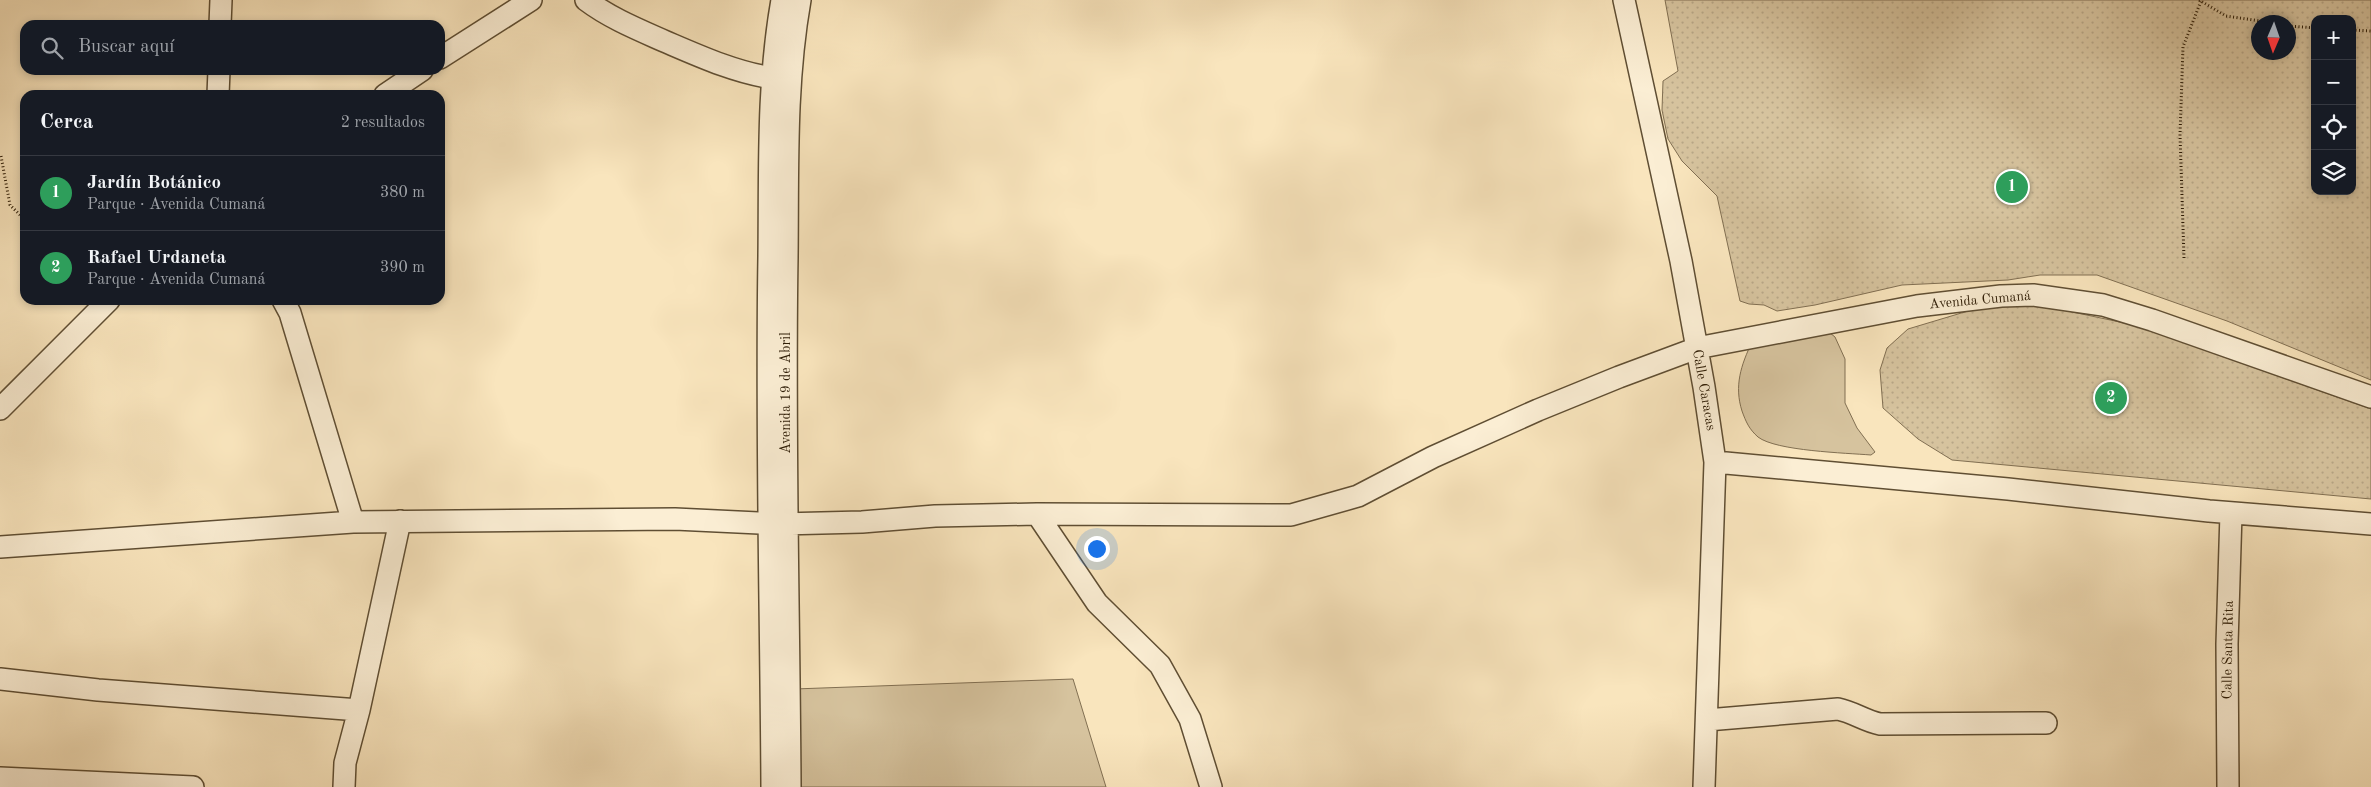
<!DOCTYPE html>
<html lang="es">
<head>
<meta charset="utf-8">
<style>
  body { margin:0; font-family:"Old Standard TT",serif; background:#20242c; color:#f1f3f6 }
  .controls { position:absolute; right:15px; top:15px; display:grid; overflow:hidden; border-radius:10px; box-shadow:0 2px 8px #0003 }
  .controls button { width:45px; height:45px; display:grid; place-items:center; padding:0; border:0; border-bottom:1px solid #363941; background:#171b24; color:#f1f3f6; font:25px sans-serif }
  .compass { position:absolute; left:2251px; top:15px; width:45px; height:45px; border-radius:50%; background:#171b24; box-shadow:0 2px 8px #0003; rotate:182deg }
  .you { position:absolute; left:1096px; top:548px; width:18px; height:18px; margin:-12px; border:4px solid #fff; border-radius:50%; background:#1a73e8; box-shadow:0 0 0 8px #1a73e833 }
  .badge { display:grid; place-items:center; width:32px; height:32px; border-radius:50%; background:#c59692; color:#fff; font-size:16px; font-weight:700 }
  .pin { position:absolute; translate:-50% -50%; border:2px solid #fff; box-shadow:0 1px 5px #0006 }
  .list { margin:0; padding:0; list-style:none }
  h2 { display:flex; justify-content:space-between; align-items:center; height:65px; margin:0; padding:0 20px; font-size:21px }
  h2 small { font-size:16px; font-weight:400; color:#9ea1a6 }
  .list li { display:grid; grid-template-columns:32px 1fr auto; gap:15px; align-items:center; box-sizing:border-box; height:75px; padding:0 20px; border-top:1px solid #363941 }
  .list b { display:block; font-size:19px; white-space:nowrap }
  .list p { margin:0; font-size:16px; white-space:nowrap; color:#9ea1a6 }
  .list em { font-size:16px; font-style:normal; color:#9ea1a6 }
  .icon { flex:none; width:28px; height:28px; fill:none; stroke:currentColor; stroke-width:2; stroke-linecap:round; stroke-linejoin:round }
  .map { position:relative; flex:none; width:2371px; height:787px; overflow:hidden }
  .search { position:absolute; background:#171b24; box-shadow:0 2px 8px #0003; left:20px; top:20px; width:425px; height:55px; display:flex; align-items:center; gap:12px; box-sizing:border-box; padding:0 18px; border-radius:15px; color:#9ea1a6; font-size:19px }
  .panel { position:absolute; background:#171b24; box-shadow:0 2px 8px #0003; left:20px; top:90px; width:425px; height:215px; border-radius:15px }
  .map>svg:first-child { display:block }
  .grass { fill:#d6c39e; stroke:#816f52 }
  .park { fill:url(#park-dots); stroke:#816f52; fill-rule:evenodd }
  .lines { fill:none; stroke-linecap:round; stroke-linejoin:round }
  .minor-casing { stroke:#5f4e33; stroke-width:24 }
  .path { stroke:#2c1b05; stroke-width:3; stroke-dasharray:1 2.5; stroke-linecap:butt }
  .minor { stroke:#fbeed4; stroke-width:21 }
  .labels { text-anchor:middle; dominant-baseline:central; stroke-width:5; stroke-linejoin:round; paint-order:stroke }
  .street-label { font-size:14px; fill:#2c1b05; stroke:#fbeed4 }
</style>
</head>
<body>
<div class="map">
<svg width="2371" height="787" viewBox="0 0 2371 787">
  <defs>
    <pattern id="park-dots" width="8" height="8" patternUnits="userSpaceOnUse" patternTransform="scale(1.25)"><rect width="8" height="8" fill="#d6c39e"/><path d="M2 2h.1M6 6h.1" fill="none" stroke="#b8a787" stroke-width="1.8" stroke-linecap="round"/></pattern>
  </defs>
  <rect width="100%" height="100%" fill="#f9e5bd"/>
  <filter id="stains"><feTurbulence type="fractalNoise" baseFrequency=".004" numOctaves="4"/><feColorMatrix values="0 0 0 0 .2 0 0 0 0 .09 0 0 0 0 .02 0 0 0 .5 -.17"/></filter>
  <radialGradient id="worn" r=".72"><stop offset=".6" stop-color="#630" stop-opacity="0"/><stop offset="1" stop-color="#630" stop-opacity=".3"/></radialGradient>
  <path class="grass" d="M1819,324l16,13 10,22v44l12,25 18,24 -4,3c-25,-2 -95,-4 -113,-18 -9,-8 -12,-15 -16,-26 -8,-25 -1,-46 10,-69z
    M1073,679l33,108h-314l2,-98z"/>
  <path class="park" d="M1665,0h706v380l-144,-59 -130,-46h-57l-32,5 -106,5 -87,20 -38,6 -13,-6 -15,-1 -9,-3 -23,-105 -35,-35 -14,-22 -6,-29 1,-29 15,-10zM2315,19h37v172h-37zM2258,22h30v30h-30z
    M1988,305l56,1 90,19 237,84v90l-419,-39 -34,-21 -35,-31 -3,-38 7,-22 21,-19z"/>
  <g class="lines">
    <defs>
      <path id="minor" d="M586,0c24,18 51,29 78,41 35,15 70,31 108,37
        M1624,0l57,261 23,126 11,75 -11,325
        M220,25l1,-25
        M440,58l91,-58
        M218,95l1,-25
        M385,95l37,-25
        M283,300l7,13 63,209
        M0,409l109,-109
        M1715,462l293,27 201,22 162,13
        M1037,514l60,89 63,62 30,54 21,68
        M0,547l353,-25 322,-3 106,5 81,-2 73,-6 102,-2 254,1 67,-19 75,-39 105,-47 81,-33 78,-29 220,-42 84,-10 32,-1 70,10 49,15 219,77
        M0,679l98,11 261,20
        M1707,720l131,-11c15,3 27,12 42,15l166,-1
        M0,778l193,9
        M344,787l1,-24 14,-53 41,-189
        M772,787c-1,-177 -6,-353 -3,-530 1,-86 -2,-172 13,-257
        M790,787c-1,-177 -6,-354 -3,-530 1,-86 -2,-172 13,-257
        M2228,787l-1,-143 4,-131"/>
    </defs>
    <use href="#minor" class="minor-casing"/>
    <path class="path" d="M2199,0l27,16 41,6
      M2288,26l27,2
      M2352,30l19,1
      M1,156l9,49 15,15
      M2184,258l-4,-123 3,-88 18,-46"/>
    <use href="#minor" class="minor"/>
  </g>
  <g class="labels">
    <g class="street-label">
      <text transform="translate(1980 300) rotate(-5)">Avenida Cumaná</text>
      <text transform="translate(1704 390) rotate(80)">Calle Caracas</text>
      <text transform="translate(786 393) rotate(-90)">Avenida 19 de Abril</text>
      <text transform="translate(2228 650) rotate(-89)">Calle Santa Rita</text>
    </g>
  </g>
  <rect width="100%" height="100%" filter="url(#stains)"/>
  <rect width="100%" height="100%" fill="url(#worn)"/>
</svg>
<div class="controls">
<button>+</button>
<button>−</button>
<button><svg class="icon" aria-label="locate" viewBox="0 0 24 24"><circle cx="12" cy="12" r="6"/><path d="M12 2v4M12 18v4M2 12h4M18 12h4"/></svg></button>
<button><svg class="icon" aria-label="layers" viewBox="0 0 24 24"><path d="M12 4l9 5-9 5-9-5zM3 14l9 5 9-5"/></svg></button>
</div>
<svg class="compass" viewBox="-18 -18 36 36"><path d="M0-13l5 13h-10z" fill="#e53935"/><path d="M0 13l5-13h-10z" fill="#9ea1a6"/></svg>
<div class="you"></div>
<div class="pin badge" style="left:2012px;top:187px;background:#2e9e5b">1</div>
<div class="pin badge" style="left:2111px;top:398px;background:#2e9e5b">2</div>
<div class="search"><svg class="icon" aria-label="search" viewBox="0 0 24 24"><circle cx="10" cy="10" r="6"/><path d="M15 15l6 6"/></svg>Buscar aquí</div>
<section class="panel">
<h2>Cerca<small>2 resultados</small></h2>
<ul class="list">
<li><span class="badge" style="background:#2e9e5b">1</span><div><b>Jardín Botánico</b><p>Parque · Avenida Cumaná</p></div><em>380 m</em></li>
<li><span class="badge" style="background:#2e9e5b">2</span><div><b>Rafael Urdaneta</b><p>Parque · Avenida Cumaná</p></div><em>390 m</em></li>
</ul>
</section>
</div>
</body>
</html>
